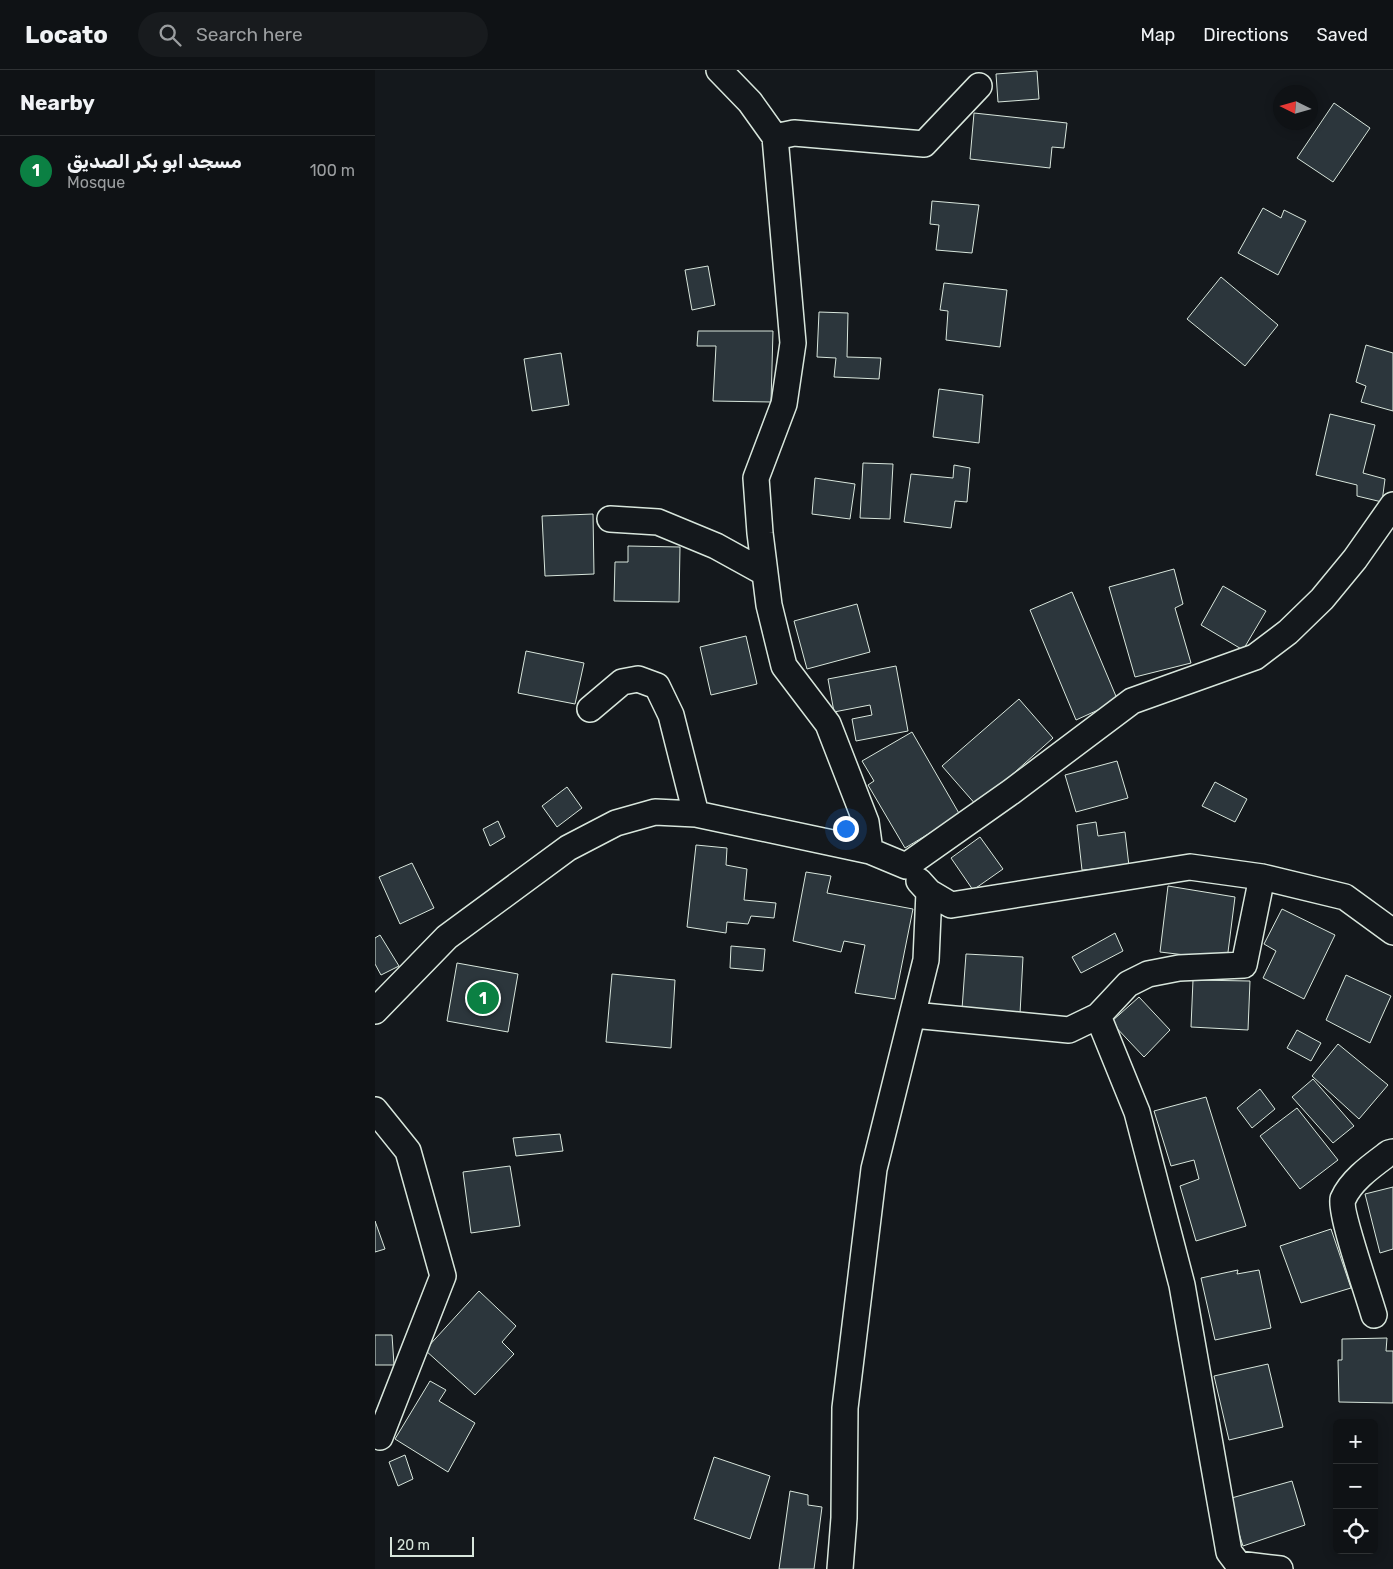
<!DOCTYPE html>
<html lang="en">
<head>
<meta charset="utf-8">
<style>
  body { margin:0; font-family:Rubik,"Noto Sans Arabic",sans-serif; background:#181b1e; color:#f1f3f6 }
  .controls { position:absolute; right:15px; bottom:15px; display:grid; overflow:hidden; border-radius:8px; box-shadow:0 2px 12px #0003 }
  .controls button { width:45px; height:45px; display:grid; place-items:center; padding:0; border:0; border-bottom:1px solid #2f3234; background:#0f1215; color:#f1f3f6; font:25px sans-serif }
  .compass { position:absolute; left:898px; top:15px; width:45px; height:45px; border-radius:50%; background:#0f1215; box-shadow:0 2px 12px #0003; rotate:275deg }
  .scale { position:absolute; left:15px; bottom:12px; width:84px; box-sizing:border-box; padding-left:5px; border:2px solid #d8e6dc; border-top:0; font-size:14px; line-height:18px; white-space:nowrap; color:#d8e6dc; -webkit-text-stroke:4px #14181c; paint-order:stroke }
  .you { position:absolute; left:470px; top:758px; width:18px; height:18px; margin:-12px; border:4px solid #fff; border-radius:50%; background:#1a73e8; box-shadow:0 0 0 8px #1a73e833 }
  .badge { display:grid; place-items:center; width:32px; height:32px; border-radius:50%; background:#0b8043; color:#fff; font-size:16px; font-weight:700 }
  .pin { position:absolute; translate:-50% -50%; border:2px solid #fff; box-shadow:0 1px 5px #0006 }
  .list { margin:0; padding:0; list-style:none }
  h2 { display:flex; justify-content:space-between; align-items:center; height:65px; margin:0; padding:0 20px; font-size:21px }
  h2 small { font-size:16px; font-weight:400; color:#9b9ea0 }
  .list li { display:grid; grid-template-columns:32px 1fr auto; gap:15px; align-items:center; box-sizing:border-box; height:70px; padding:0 20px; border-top:1px solid #2f3234 }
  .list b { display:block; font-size:19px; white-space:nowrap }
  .list p { margin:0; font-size:16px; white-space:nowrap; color:#9b9ea0 }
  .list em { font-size:16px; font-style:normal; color:#9b9ea0 }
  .icon { flex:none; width:28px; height:28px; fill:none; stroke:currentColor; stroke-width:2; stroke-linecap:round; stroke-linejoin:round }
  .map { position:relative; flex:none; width:1018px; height:1499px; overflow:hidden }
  header { display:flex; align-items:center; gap:30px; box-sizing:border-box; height:70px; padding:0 25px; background:#0f1215; border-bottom:1px solid #2f3234 }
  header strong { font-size:24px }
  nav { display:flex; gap:28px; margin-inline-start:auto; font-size:18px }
  .search { width:350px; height:45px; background:#181b1e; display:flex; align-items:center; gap:12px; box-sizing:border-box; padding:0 18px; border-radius:28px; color:#9b9ea0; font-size:19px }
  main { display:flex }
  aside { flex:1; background:#0f1215 }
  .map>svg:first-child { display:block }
  .building { fill:#2c363c; stroke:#d8e6dc }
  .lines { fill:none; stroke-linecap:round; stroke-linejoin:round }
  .street-casing { stroke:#d8e6dc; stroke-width:28 }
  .street { stroke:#14181c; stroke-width:25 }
</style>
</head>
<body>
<header>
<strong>Locato</strong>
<div class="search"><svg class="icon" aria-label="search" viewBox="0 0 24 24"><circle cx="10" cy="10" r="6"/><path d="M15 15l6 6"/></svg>Search here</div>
<nav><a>Map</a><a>Directions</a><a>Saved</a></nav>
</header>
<main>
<aside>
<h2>Nearby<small></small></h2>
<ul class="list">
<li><span class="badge">1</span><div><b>مسجد ابو بكر الصديق</b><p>Mosque</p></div><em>100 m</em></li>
</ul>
</aside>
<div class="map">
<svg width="1018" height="1499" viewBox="0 0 1018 1499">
  <rect width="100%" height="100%" fill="#14181c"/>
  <path class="building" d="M662,1l2,28 -41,3 -2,-28z
    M959,33l36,25 -37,54 -36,-24z
    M599,43l93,10 -3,25 -12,-1 -2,21 -80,-9z
    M557,131l47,4 -7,48 -36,-3 3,-25 -9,-1z
    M888,138l18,10 3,-8 22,11 -28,54 -40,-22z
    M333,196l7,39 -23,5 -7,-40z
    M846,207l57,48 -33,41 -58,-47z
    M569,213l63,7 -7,57 -54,-7 2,-29 -8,-1z
    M444,242l29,1 -1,44 34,1 -2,21 -45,-2 2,-19 -19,-1z
    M323,261h75l-2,71 -58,-1 3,-55h-19z
    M991,275l27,8v58l-32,-9 5,-16 -10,-4z
    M186,283l8,52 -37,6 -8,-52z
    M564,319l44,6 -4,48 -46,-6z
    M955,344l45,11 -12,48 22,6 -3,23 -25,-6v-11l-41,-10z
    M488,393l30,1 -3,55 -30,-1z
    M579,395l16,3 -3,34 -12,-1 -4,27 -47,-6 7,-48 42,4z
    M440,408l40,6 -5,35 -38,-5z
    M218,444l1,60 -49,2 -3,-60z
    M253,476l52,1 -1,55 -65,-1 1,-39h13z
    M799,499l9,35 -8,4 16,55 -56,14 -26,-90z
    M848,516l43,25 -23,39 -42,-25z
    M697,522l46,109 -42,19 -46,-110z
    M482,534l13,48 -63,17 -13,-48z
    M371,566l11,48 -46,11 -11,-48z
    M151,581l58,12 -9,41 -57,-11z
    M521,596l12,65 -52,10 -4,-22 20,-4 -2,-10 -36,7 -6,-33z
    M644,629l34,39 -76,68 -35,-40z
    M537,662l48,83 -55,33 -37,-63 6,-4 -12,-20z
    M742,691l11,37 -52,14 -11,-37z
    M840,712l32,17 -12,23 -33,-16z
    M192,717l15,21 -25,19 -15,-21z
    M123,751l7,16 -15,9 -7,-17z
    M721,752l2,14 27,-4 4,34 -47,4 -5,-45z
    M605,767l23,32 -30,21 -22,-32z
    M321,775l31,3 -1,17 21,4 -3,31 32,3 -2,15 -23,-2 -3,8 -21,-2 -1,11 -39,-6z
    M37,793l22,45 -34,16 -21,-47z
    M431,802l25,4 -4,17 86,16 -18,90 -40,-6 10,-48 -21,-4 -3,11 -48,-11z
    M793,816l67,11 -8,63 -67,-8z
    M907,839l53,26 -31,64 -41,-21 13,-27 -12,-7z
    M740,863l8,18 -42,22 -9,-16z
    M5,865l19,31 -18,9 -6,-11v-26z
    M356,876l34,3 -2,22 -33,-3z
    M591,884l57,3 -3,57 -58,-5z
    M82,893l61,11 -10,58 -61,-11z
    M237,904l63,6 -4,68 -65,-6z
    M971,905l45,21 -21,47 -44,-23z
    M818,910l57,1 -2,49 -57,-3z
    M764,927l31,33 -26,27 -33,-35z
    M922,960l24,13 -10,18 -24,-13z
    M963,974l50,41 -29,34 -47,-43z
    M938,1009l41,47 -21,17 -41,-46z
    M885,1019l15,20 -23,19 -15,-20z
    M831,1027l40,129 -50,15 -16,-55 19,-7 -5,-19 -23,6 -17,-55z
    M922,1038l41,52 -38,29 -40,-53z
    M185,1064l3,17 -47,5 -3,-18z
    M135,1096l10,60 -49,7 -8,-61z
    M1018,1117v62l-13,4 -15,-59z
    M0,1151l10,28 -10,3z
    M956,1159l20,59 -50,15 -21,-57z
    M863,1200l-1,4 22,-4 12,58 -56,12 -14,-62z
    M104,1221l37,35 -14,16 12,12 -39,41 -50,-45z
    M0,1265h17l2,30h-19z
    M1012,1268l-1,13h7v52l-54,-1 -1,-42h4v-21z
    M893,1294l15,63 -54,13 -15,-64z
    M55,1311l16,9 -7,11 36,22 -27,49 -53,-33z
    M30,1385l8,24 -15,7 -9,-24z
    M339,1387l56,19 -20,63 -56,-20z
    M917,1411l13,44 -62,21 -15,-47z
    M415,1421l18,4v10l14,2 -8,62h-35z"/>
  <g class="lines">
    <defs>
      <path id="street" d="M344,0l31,32 25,35 18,206 -9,61 -28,74 4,55 9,72 15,61 44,58 38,98 4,29
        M400,67l19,-4 130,11 55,-58
        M235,449l48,3 58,24 49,27
        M215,639l32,-27 16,-3 19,7 14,29 25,99
        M544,811l10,11 22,13 239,-38 72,10 83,20 48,35
        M0,941l72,-74 121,-89 48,-25 39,-11 41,2 174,37 36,15 105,-74 121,-91 123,-44 33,-25 34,-33 33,-40 38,-54
        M538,945l156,15 29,-14 30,-32 20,-10 31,-6 65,-3 18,-88
        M723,946l39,96 45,173 47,267 9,12 42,5
        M0,1040l33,41 35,125 -63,161
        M999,1245c-5,-18 -35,-104 -31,-116 8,-19 30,-34 46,-46l4,-1
        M465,1499l4,-51 1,-110 29,-239 52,-209 3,-68"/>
    </defs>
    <use href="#street" class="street-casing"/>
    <use href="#street" class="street"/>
  </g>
</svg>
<div class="controls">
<button>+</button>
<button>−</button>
<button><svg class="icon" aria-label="locate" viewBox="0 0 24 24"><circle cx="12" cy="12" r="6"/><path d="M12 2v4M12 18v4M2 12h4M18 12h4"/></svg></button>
</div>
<svg class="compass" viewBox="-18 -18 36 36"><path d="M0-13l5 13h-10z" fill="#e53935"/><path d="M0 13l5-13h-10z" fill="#9b9ea0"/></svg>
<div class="scale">20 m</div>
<div class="you"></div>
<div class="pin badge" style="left:108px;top:928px">1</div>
</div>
</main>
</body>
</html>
